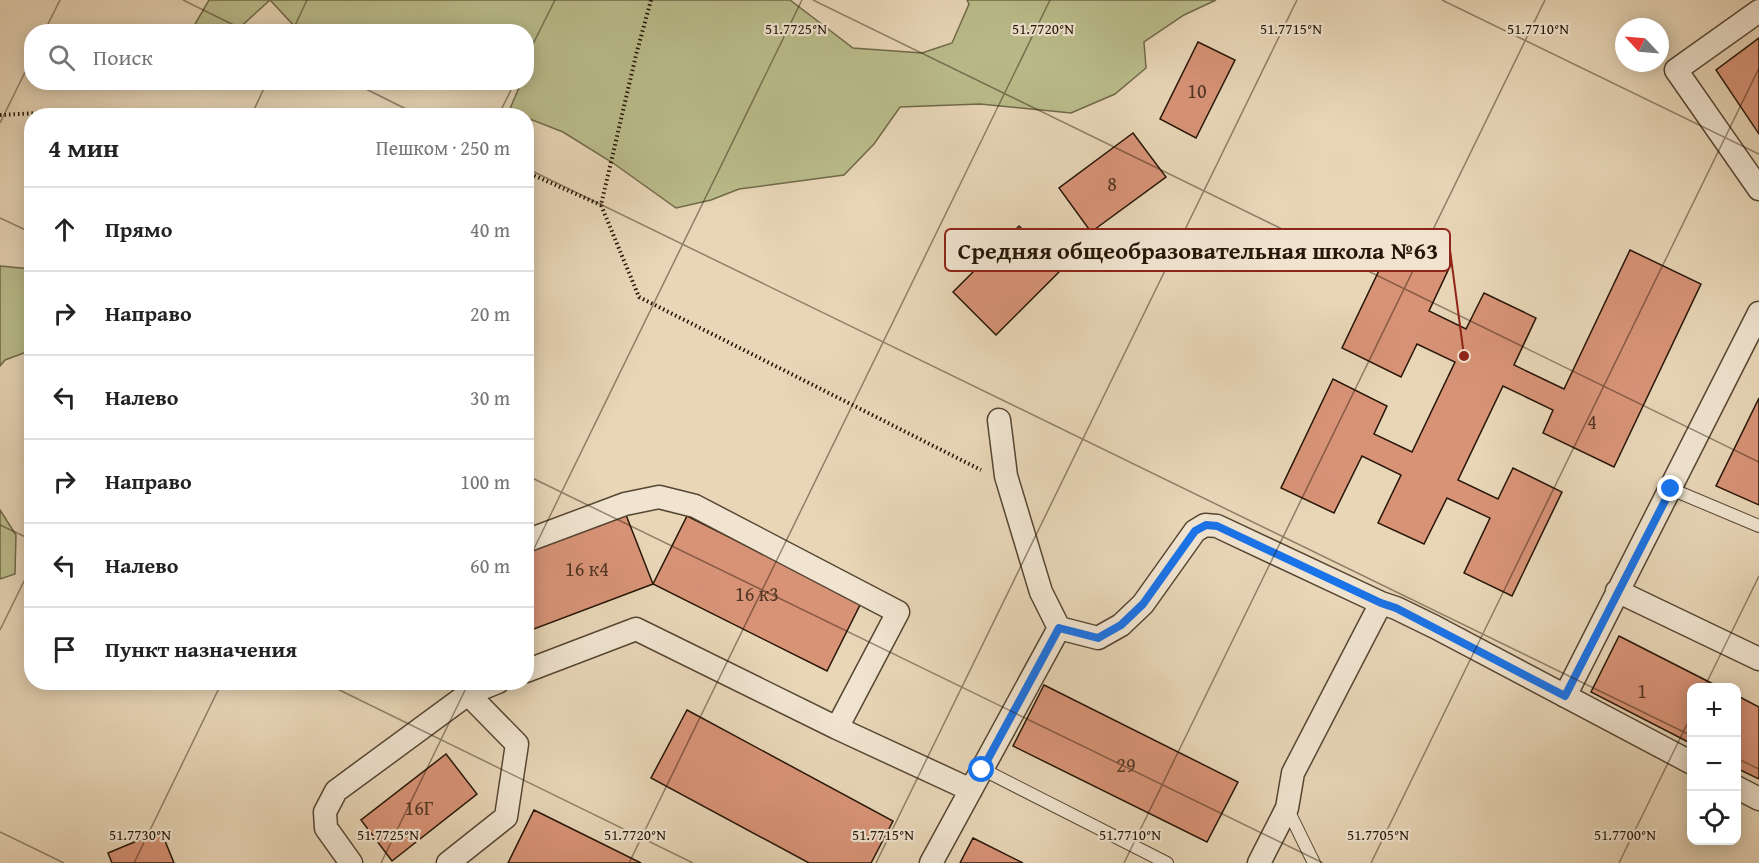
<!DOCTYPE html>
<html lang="ru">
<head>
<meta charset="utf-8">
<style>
  body { margin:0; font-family:"Gentium Book Plus",serif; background:#f6f6f6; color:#222 }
  .controls { position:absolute; right:18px; bottom:18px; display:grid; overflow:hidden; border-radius:12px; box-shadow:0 3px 15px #0003 }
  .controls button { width:54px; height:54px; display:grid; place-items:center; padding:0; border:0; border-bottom:2px solid #e0e0e0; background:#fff; color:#222; font:30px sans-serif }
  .compass { position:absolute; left:1615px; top:18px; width:54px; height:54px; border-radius:50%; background:#fff; box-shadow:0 3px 15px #0003; rotate:296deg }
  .stop { position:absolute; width:18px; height:18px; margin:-14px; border:4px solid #1a73e8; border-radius:50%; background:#fff }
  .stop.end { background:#1a73e8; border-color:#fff; box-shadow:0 2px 6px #0008 }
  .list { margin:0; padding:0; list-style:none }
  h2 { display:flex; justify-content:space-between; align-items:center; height:78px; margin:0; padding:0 24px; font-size:26px }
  h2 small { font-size:20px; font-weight:400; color:#767676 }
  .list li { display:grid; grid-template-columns:39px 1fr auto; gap:18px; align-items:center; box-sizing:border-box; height:84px; padding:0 24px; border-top:2px solid #e0e0e0 }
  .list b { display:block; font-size:22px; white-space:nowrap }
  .list em { font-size:20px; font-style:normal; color:#767676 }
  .icon { flex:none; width:33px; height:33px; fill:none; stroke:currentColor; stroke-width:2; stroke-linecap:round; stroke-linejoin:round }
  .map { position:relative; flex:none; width:1759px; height:863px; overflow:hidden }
  .search { position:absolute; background:#fff; box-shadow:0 3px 15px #0003; left:24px; top:24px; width:510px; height:66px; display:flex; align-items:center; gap:15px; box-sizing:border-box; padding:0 21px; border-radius:24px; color:#767676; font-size:22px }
  .panel { position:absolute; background:#fff; box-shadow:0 3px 15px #0003; left:24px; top:108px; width:510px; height:582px; border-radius:24px }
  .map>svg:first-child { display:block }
  .green { fill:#babc8b; stroke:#706949; stroke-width:1.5 }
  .building { fill:#d89377; stroke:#261607; stroke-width:1.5 }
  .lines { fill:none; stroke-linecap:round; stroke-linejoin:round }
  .service-casing { stroke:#564633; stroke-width:14 }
  .minor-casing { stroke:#564633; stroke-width:25 }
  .path { stroke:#261607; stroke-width:4; stroke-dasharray:1.5 3; stroke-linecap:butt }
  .service { stroke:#f0e4d0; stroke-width:12 }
  .minor { stroke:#f0e4d0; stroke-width:22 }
  .route { stroke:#1a73e8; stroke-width:8 }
  .ticks { fill:none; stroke:#261607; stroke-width:1.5; stroke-opacity:0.45 }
  .labels { text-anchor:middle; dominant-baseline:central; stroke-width:4.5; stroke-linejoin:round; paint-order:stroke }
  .number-label { font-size:20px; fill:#523523 }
  .ticks-label { font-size:15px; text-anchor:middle; fill:#261607; stroke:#f0e4d0; stroke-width:4.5; stroke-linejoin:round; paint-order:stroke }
  .leader { fill:none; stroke:#8f2418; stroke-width:2 }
  .callout-dot { fill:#8f2418; stroke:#f0e4d0; stroke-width:2 }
  .callout { fill:#f0e4d0; stroke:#8f2418; stroke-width:2 }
  .callout-label { font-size:24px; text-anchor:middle; font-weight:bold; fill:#261607 }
</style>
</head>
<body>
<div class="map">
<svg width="1759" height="863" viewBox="0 0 1759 863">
  <rect width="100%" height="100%" fill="#e8d6b7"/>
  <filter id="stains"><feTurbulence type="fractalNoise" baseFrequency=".00333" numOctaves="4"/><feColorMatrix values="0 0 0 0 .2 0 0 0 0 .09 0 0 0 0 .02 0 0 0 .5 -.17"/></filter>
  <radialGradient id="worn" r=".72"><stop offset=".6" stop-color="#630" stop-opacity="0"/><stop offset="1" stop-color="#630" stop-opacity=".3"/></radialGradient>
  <path class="green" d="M209,0h581l63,48 69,5 30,-10 17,-39 -2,-4h249l-32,15 -40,27 2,26 -31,26 -44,19 -91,-9 -80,3 -26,37 -30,31 -105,14 -28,11 -35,8 -63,-45 -50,-31 -36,-14 -1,-2 -6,-1 -11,-4 12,-28 5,-1 1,-12 4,-9 -4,-7 -1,-22 -229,-1 -1,-3 -26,-28 -34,31h-45z
    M0,266l31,3 1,81 -27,10 -5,6z
    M0,510l16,25 -1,39 -15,5z"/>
  <path class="building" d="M1759,38v96l-43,-64z
    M1198,42l37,18 -39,78 -36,-19z
    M1133,133l33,44 -75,55 -32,-44z
    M1019,226l43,43 -66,66 -43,-43z
    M1395,237l56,27 -22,47 37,18 18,-36 52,25 -22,47 50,24 66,-139 71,34 -87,183 -71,-34 10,-23 -50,-24 -45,94 40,19 15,-31 49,24 -50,104 -48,-23 26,-55 -43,-20 -23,46 -46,-21 23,-48 -39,-19 -28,57 -53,-25 52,-109 54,27 -13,28 38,18 43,-90 -38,-18 -16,33 -59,-29z
    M1759,398v107l-43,-19z
    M626,515l27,69 -127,48v-79z
    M687,516l174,87 -34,68 -174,-87z
    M1619,636l102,52h-29v56l-101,-52z
    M1044,685l194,97 -31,60 -194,-96z
    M1736,695l23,12v72l-23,-11z
    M687,710l206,111 -22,42h-62l-158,-85z
    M446,754l31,40 -85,67 -31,-41z
    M534,810l107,53h-133z
    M161,831l13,32h-62l-4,-10z
    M973,838l50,25h-63z"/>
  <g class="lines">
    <defs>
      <path id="service" d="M1671,489l88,37
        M982,769l185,94
        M1287,808l27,55"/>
      <path id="minor" d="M1759,11l-83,59 83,119
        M999,420l7,56 35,116 18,36
        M526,541l99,-37 34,-7 36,9 203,106 -61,116
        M1617,591l142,68
        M526,671l110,-42 201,99 134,62
        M1565,696l194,-383
        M1736,787l23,12
        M351,863l-25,-35 -1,-16 11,-21 132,-97 30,-12
        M448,863l58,-46 11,-73 -49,-50 -4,-11
        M931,863l128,-235 39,10 23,-13 22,-21 52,-73 10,-6 12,1 164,77
        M1259,863l28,-55 6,-35 88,-170 15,5 39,19 257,136"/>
    </defs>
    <use href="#service" class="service-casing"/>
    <use href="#minor" class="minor-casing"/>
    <path class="path" d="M651,0l-15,55 -35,150 38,92 342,173
      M0,115l100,-5 35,6
      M526,172l75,33"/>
    <use href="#service" class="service"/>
    <use href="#minor" class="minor"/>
  </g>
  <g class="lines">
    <path class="route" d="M982,770l77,-142 39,10 23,-13 22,-21 52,-73 11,-6 11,1 164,77 15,5 169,88 106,-207"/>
  </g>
  <path class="ticks" d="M183,0l65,32M813,0l946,462M1442,0l317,154M44,32l16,-32M292,32l15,-32M526,58l29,-58M352,82l68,34M251,116l16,-34M498,116l17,-34M0,123l32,-65M526,168l1166,568M0,218l32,15M526,475l797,388M0,525l32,15M526,565l276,-565M0,630l32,-65M323,682l370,181M1704,688l55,-112M1736,758l23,11M0,832l64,31M134,863l88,-181M381,863l88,-181M629,863l421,-863M876,863l421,-863M1124,863l421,-863M1371,863l388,-795M1619,863l73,-149"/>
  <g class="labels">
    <g class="number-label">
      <text x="1197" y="90">10</text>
      <text x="1112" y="183">8</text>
      <text x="1592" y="421">4</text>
      <text x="587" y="568">16 к4</text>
      <text x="757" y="593">16 к3</text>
      <text x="1642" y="690">1</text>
      <text x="1126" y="764">29</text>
      <text x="419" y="807">16Г</text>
    </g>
  </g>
  <g class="ticks-label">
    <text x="796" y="34">51.7725°N</text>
    <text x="1291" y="34">51.7715°N</text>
    <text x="1043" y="34">51.7720°N</text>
    <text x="1538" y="34">51.7710°N</text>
    <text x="140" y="840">51.7730°N</text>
    <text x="388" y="840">51.7725°N</text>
    <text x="635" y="840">51.7720°N</text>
    <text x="883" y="840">51.7715°N</text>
    <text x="1130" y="840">51.7710°N</text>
    <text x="1378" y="840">51.7705°N</text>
    <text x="1625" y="840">51.7700°N</text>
  </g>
  <path class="leader" d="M1464 356L1450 250"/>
  <circle class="callout-dot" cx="1464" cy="356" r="6"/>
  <rect class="callout" x="945" y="229" width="505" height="42" rx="6"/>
  <g class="callout-label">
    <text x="1198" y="259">Средняя общеобразовательная школа №63</text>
  </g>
  <rect width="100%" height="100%" filter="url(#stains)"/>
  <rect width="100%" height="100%" fill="url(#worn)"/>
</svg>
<div class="controls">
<button>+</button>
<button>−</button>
<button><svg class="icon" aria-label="locate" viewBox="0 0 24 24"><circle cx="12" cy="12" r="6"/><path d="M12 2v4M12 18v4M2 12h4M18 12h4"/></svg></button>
</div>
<svg class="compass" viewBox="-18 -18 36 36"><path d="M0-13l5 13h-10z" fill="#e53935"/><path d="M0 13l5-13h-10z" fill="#767676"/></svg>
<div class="stop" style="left:982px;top:770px"></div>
<div class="stop end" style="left:1671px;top:489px"></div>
<div class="search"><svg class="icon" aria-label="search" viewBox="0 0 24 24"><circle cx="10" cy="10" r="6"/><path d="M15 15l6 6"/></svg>Поиск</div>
<section class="panel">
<h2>4 мин<small>Пешком · 250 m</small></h2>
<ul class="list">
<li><svg class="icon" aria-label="ahead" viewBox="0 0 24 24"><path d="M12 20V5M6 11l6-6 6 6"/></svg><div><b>Прямо</b></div><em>40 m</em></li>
<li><svg class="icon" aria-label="right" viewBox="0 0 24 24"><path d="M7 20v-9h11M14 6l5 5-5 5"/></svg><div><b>Направо</b></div><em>20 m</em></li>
<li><svg class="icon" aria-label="left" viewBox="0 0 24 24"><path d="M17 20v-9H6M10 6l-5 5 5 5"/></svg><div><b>Налево</b></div><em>30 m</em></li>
<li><svg class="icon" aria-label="right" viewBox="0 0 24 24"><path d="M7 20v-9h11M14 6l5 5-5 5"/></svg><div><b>Направо</b></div><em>100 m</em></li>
<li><svg class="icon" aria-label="left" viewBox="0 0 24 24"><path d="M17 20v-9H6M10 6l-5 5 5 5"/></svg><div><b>Налево</b></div><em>60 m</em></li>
<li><svg class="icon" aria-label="arrive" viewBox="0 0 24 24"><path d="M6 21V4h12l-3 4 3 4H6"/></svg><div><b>Пункт назначения</b></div></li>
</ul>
</section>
</div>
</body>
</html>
